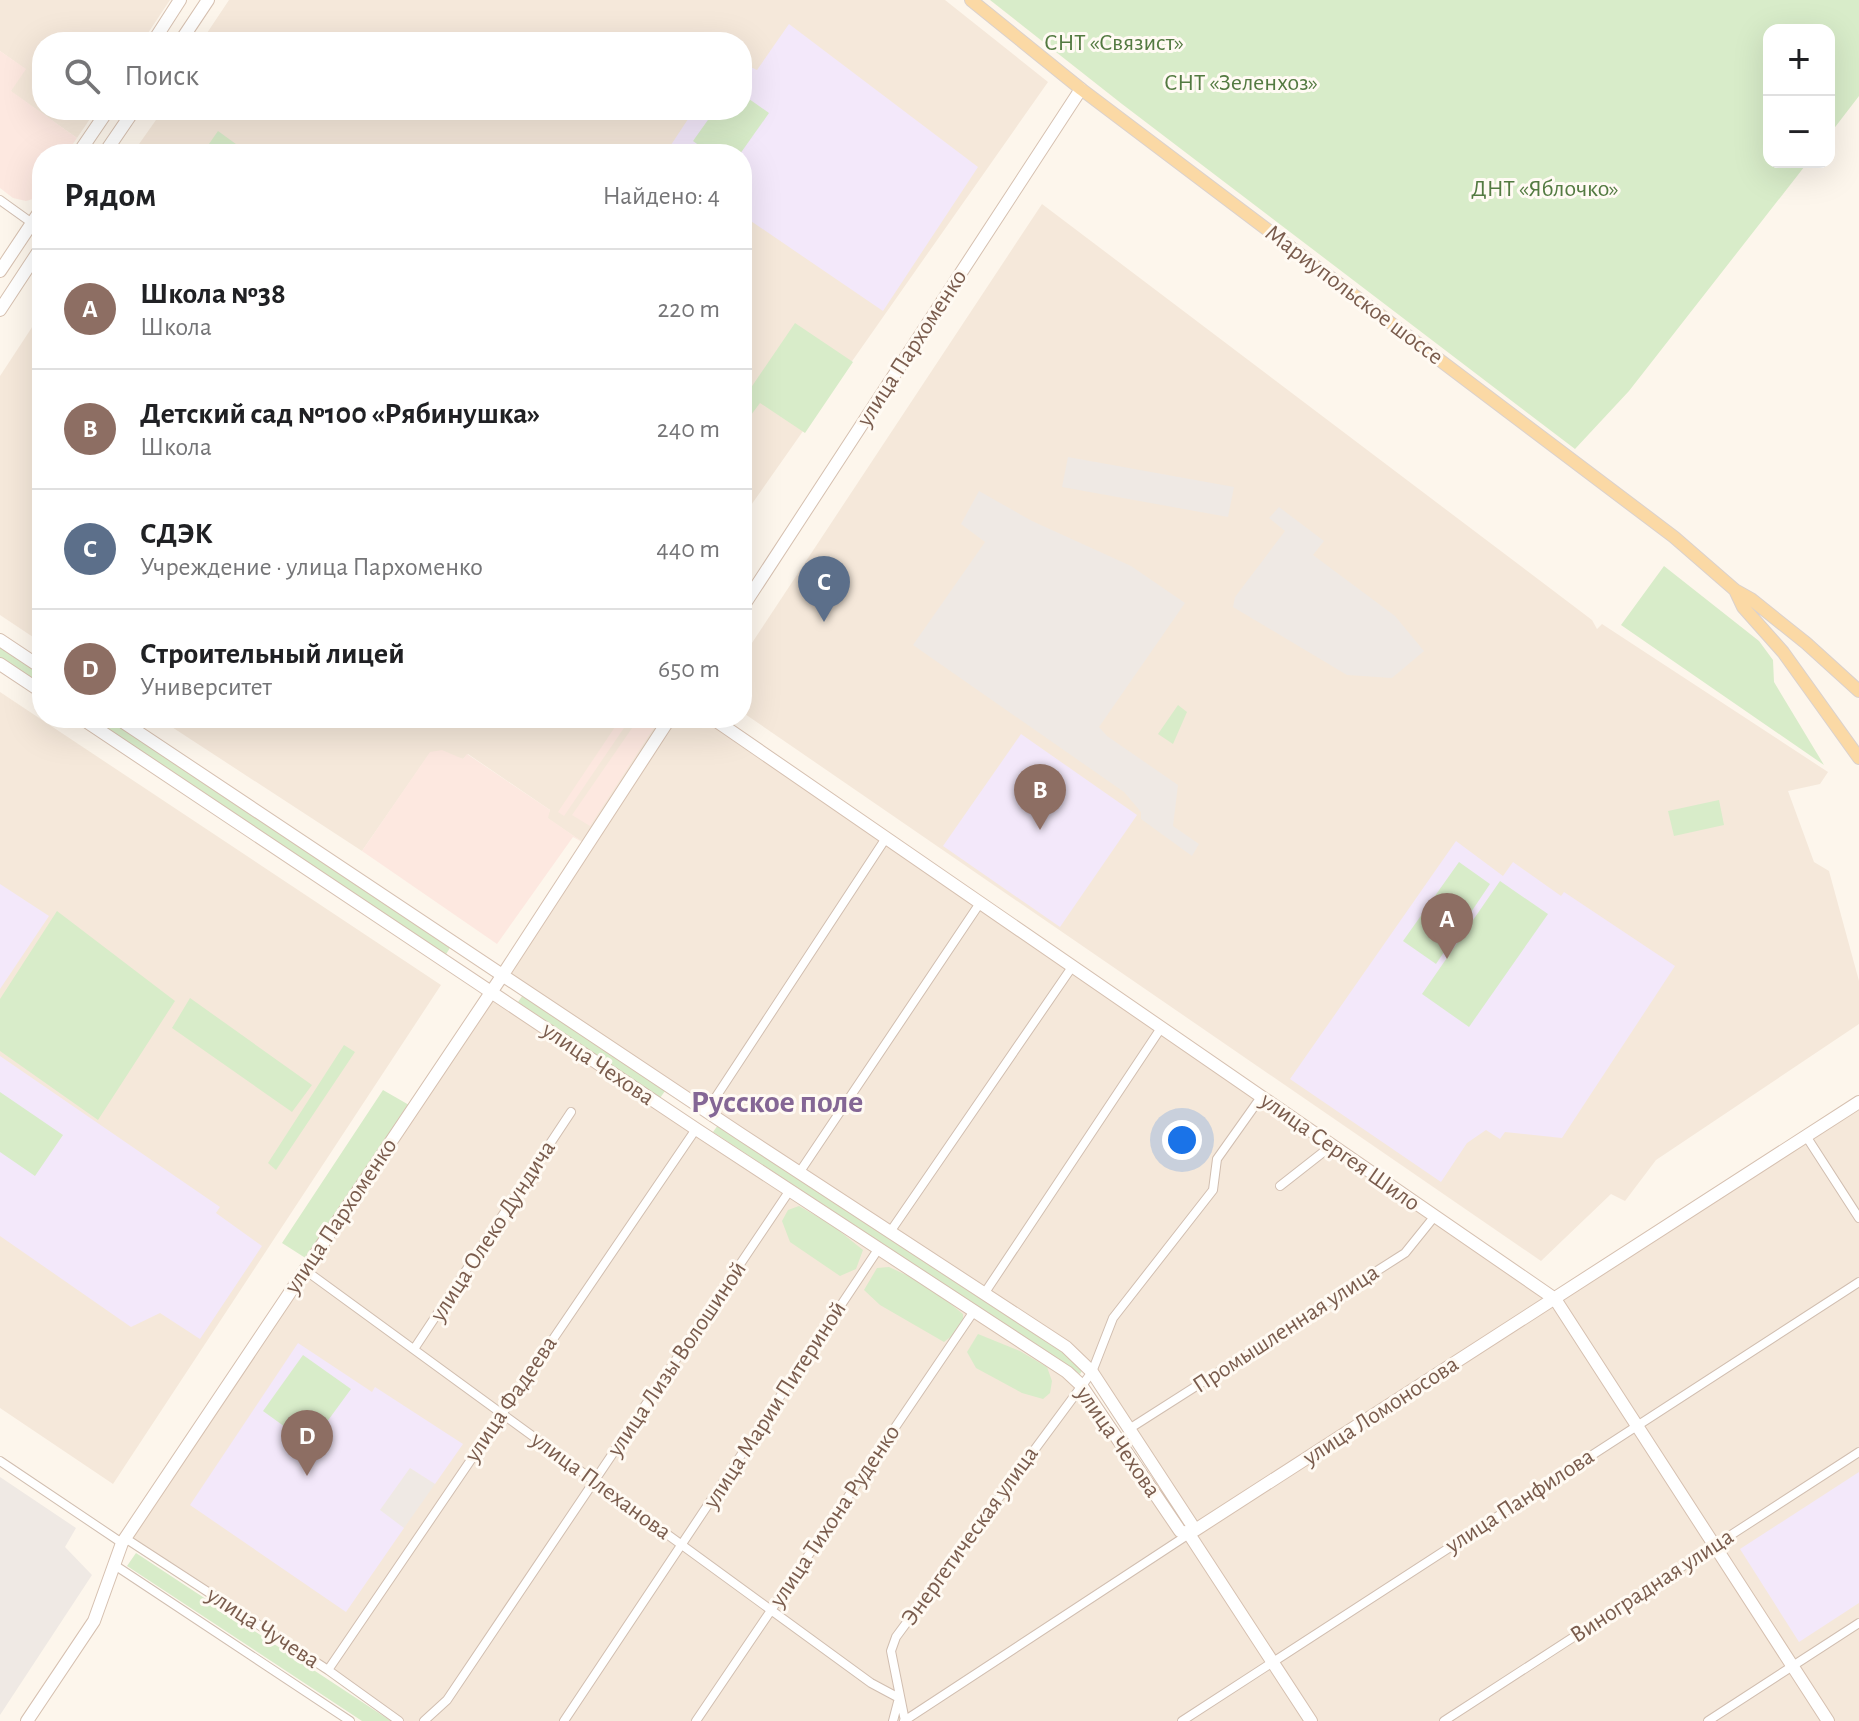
<!DOCTYPE html>
<html lang="ru">
<head>
<meta charset="utf-8">
<style>
  body { margin:0; font-family:"Alegreya Sans",sans-serif; background:#f6f6f6; color:#202124 }
  .controls { position:absolute; right:24px; top:24px; display:grid; overflow:hidden; border-radius:16px; box-shadow:0 8px 32px #0002 }
  .controls button { width:72px; height:72px; display:grid; place-items:center; padding:0; border:0; border-bottom:2px solid #e0e0e0; background:#fff; color:#202124; font:40px sans-serif }
  .you { position:absolute; left:1182px; top:1140px; width:28px; height:28px; margin:-20px; border:6px solid #fff; border-radius:50%; background:#1a73e8; box-shadow:0 0 0 12px #1a73e833 }
  .badge { display:grid; place-items:center; width:52px; height:52px; border-radius:50%; background:#ea580c; color:#fff; font-size:26px; font-weight:700 }
  .pin { position:absolute; translate:-50% -66px; filter:drop-shadow(0 2px 4px #0008) }
  .pin::after { content:''; position:absolute; top:42px; width:28px; height:24px; background:inherit; clip-path:polygon(0 0,100% 0,50% 100%) }
  .list { margin:0; padding:0; list-style:none }
  h2 { display:flex; justify-content:space-between; align-items:center; height:104px; margin:0; padding:0 32px; font-size:34px }
  h2 small { font-size:26px; font-weight:400; color:#757577 }
  .list li { display:grid; grid-template-columns:52px 1fr auto; gap:24px; align-items:center; box-sizing:border-box; height:120px; padding:0 32px; border-top:2px solid #e0e0e0 }
  .list b { display:block; font-size:30px; white-space:nowrap }
  .list p { margin:0; font-size:26px; white-space:nowrap; color:#757577 }
  .list em { font-size:26px; font-style:normal; color:#757577 }
  .icon { flex:none; width:44px; height:44px; fill:none; stroke:currentColor; stroke-width:2; stroke-linecap:round; stroke-linejoin:round }
  .map { position:relative; flex:none; width:1859px; height:1721px; overflow:hidden }
  .search { position:absolute; background:#fff; box-shadow:0 8px 32px #0002; left:32px; top:32px; width:720px; height:88px; display:flex; align-items:center; gap:20px; box-sizing:border-box; padding:0 28px; border-radius:32px; color:#757577; font-size:30px }
  .panel { position:absolute; background:#fff; box-shadow:0 8px 32px #0002; left:32px; top:144px; width:720px; height:584px; border-radius:32px }
  .map>svg:first-child { display:block }
  .residential { fill:#f5e8da }
  .commercial { fill:#fde8e0 }
  .industrial { fill:#efe9e4 }
  .education { fill:#f3e8fa }
  .green { fill:#d8ecc9 }
  .lines { fill:none; stroke-linecap:round; stroke-linejoin:round }
  .street-casing { stroke:#d1beb0; stroke-width:10 }
  .secondary-casing { stroke:#d6c0b0; stroke-width:14 }
  .primary-casing { stroke:#dad1cd; stroke-width:14 }
  .street { stroke:#fff; stroke-width:8 }
  .secondary { stroke:#fff; stroke-width:12 }
  .primary { stroke:#fbd9a5; stroke-width:12 }
  .labels { text-anchor:middle; dominant-baseline:central; stroke-width:6; stroke-linejoin:round; paint-order:stroke }
  .park-label { font-size:24px; fill:#537a41; stroke:#fffaf3 }
  .street-label { font-size:24px; fill:#7a5c4d; stroke:#fffaf3 }
  .district-label { font-size:32px; font-weight:bold; fill:#846695; stroke:#fffaf3 }
</style>
</head>
<body>
<div class="map">
<svg width="1859" height="1721" viewBox="0 0 1859 1721">
  <rect width="100%" height="100%" fill="#fdf6ec"/>
  <path class="residential" d="M0,0h170l-28,42h-100v68h54l-19,28 -67,-47 15,-22 -25,-18z
    M229,0h716l103,82 -306,436v-364h-610l31,-44h579v-68h-541z
    M1042,204l550,416 5,9 5,-5 226,148 -8,12 -32,7 26,71 15,9 30,110v43l-203,136 -31,41 -14,-7 -70,67 -799,-549v-54z
    M42,312v331l-42,-28v-239z
    M0,692l441,293 -328,499 -113,-76z
    M158,718h510l-84,125 -37,-25 3,-8 -82,-56 -5,5 -33,-6 -68,98z
    M670,718h42l842,581 305,-197v619h-1460l-274,-183 366,-546 576,380 113,159 12,-7 -100,-152 -586,-401z"/>
  <path class="commercial" d="M0,51l26,18 -15,22 66,47 -11,16h-24v35l-9,10 -7,2 -13,-3 -13,-10z
    M621,718l9,1 -66,97 -6,-4z
    M639,718h12l6,5 -67,103 -18,-11z
    M442,750l21,9 4,-5 83,56 -2,8 36,25 -11,-6 -76,107 -135,-93 68,-99z"/>
  <path class="industrial" d="M1068,457l166,30 -6,30 -166,-30z
    M979,491l53,30 99,45 54,37 -86,124 8,9 71,49 -5,41 26,18 -7,12 -51,-37v-7l-17,-20 -211,-147 72,-103 -24,-18z
    M1279,507l45,34 -11,14 82,61 29,35 -32,27 -45,-3 -114,-68 2,-10 50,-66 -16,-13z
    M410,1468l25,16 -31,44 -25,-17z
    M0,1477l76,51 -11,19 27,28 -92,140z"/>
  <path class="education" d="M789,24l189,143 -95,144 -141,-96v-61h-77l29,-44h48v-47l15,7z
    M1021,734l116,81 -77,112 -117,-81z
    M1456,841l47,35 10,-14 48,34 3,-4 111,74 -113,172 -57,-6 -5,7 -14,-9 -19,13 -26,39 -151,-103z
    M0,884l49,32 -49,73z
    M0,1056l220,151 -4,6 46,33 -62,93 -40,-26 -29,14 -131,-91z
    M298,1343l74,49 3,-5 88,57 -28,40 -25,-16 -30,42 24,18 -58,84 -156,-107z
    M1859,1472v131l-60,39 -59,-93z"/>
  <path class="green" d="M990,0h869v96l-30,39v-105h-60v132h39l-179,229 -54,58 -453,-345z
    M742,94l27,19 -29,41h-29l-18,-13 22,-31h27z
    M218,131l22,16 -4,7h-34z
    M795,323l58,39 -48,71 -45,-30 -18,24v-26z
    M1664,566l95,75 14,19 1,22 50,83 -203,-140z
    M0,646l42,28v13l-42,-28z
    M1178,705l9,7 -14,32 -15,-10z
    M88,718h20l343,228 -6,10z
    M1719,800l5,25 -50,11 -6,-25z
    M1459,862l31,22 -54,80 -33,-23z
    M1500,881l48,33 -79,113 -47,-33z
    M57,911l118,90 -77,119 -98,-69v-52z
    M523,995l142,96 -5,7 -142,-96z
    M190,998l122,87 -20,27 -120,-84z
    M344,1045l11,7 -79,118 -8,-7z
    M383,1090l26,15 -102,154 -25,-16z
    M0,1092l63,43 -28,41 -35,-24z
    M718,1125l346,227 18,19 -2,3 -367,-242z
    M799,1206l33,19 31,25 -7,19 -16,7 -50,-34 -8,-21 6,-11z
    M889,1267l37,17 37,30v13l-19,15 -64,-37 -16,-15 13,-22z
    M978,1334l42,17 27,16 5,14 -2,12 -7,6 -21,-6 -46,-25 -9,-16z
    M303,1355l48,34 -41,56 -47,-34z
    M136,1553l255,168h-29l-235,-155z"/>
  <g class="lines">
    <defs>
      <path id="street" d="M0,200l32,23
        M706,1112l180,-274
        M1806,1136l53,82
        M799,1173l181,-270
        M1280,1186l51,-40
        M890,1232l182,-265
        M305,1270l566,413 28,15 -6,23
        M984,1294l177,-266
        M414,1349l157,-237
        M1129,1429l276,-176 29,-36
        M0,1461l122,82
        M125,1538l203,132 71,51
        M113,1564l237,157
        M328,1670l368,-541
        M424,1721l23,-21 343,-510
        M564,1721l315,-473
        M696,1721l278,-410
        M904,1721l285,-187
        M905,1721l-14,-70 5,-14 196,-265 21,-54 100,-128 4,-31 44,-62
        M1182,1721l677,-439
        M1444,1721l415,-269
        M1708,1721l151,-98"/>
      <path id="secondary" d="M153,42l27,-42
        M180,42l28,-42
        M78,154l30,-44
        M104,154l30,-44
        M0,271l42,-63
        M0,310l42,-64
        M742,608l339,-519
        M0,640l42,28
        M0,664l42,28
        M81,718l615,411 371,243 14,13 99,146 9,3 122,187
        M117,718l622,415 327,214 26,25 100,153 -3,9
        M712,718l843,581 273,422
        M1189,1534l670,-432
        M27,1721l67,-100 28,-78 380,-567 168,-258"/>
      <path id="primary" d="M971,0l110,89 593,448 61,53 16,9 55,44 53,48
        M1735,590l8,17 40,45 76,106"/>
    </defs>
    <use href="#street" class="street-casing"/>
    <use href="#secondary" class="secondary-casing"/>
    <use href="#primary" class="primary-casing"/>
    <use href="#street" class="street"/>
    <use href="#secondary" class="secondary"/>
    <use href="#primary" class="primary"/>
  </g>
  <g class="labels">
    <g class="park-label">
      <text x="1114" y="43">СНТ «Связист»</text>
      <text x="1241" y="83">СНТ «Зеленхоз»</text>
      <text x="1545" y="189">ДНТ «Яблочко»</text>
    </g>
    <g class="street-label">
      <text transform="translate(1354 295) rotate(37)">Мариупольское шоссе</text>
      <text transform="translate(912 348) rotate(-57)">улица Пархоменко</text>
      <text transform="translate(598 1064) rotate(34)">улица Чехова</text>
      <text transform="translate(1340 1152) rotate(35)">улица Сергея Шило</text>
      <text transform="translate(341 1216) rotate(-56)">улица Пархоменко</text>
      <text transform="translate(493 1231) rotate(-57)">улица Олеко Дундича</text>
      <text transform="translate(1286 1329) rotate(-33)">Промышленная улица</text>
      <text transform="translate(677 1359) rotate(-56)">улица Лизы Волошиной</text>
      <text transform="translate(511 1399) rotate(-56)">улица Фадеева</text>
      <text transform="translate(775 1405) rotate(-57)">улица Марии Питериной</text>
      <text transform="translate(1381 1411) rotate(-33)">улица Ломоносова</text>
      <text transform="translate(1118 1442) rotate(55)">улица Чехова</text>
      <text transform="translate(601 1486) rotate(36)">улица Плеханова</text>
      <text transform="translate(1520 1501) rotate(-33)">улица Панфилова</text>
      <text transform="translate(835 1516) rotate(-56)">улица Тихона Руденко</text>
      <text transform="translate(970 1536) rotate(-54)">Энергетическая улица</text>
      <text transform="translate(1652 1586) rotate(-33)">Виноградная улица</text>
      <text transform="translate(263 1628) rotate(33)">улица Чучева</text>
    </g>
    <g class="district-label">
      <text x="777" y="1102">Русское поле</text>
    </g>
  </g>
</svg>
<div class="controls">
<button>+</button>
<button>−</button>
</div>
<div class="you"></div>
<div class="pin badge" style="left:1447px;top:959px;background:#8d6e63">A</div>
<div class="pin badge" style="left:1040px;top:830px;background:#8d6e63">B</div>
<div class="pin badge" style="left:824px;top:622px;background:#5c6f8a">C</div>
<div class="pin badge" style="left:307px;top:1476px;background:#8d6e63">D</div>
<div class="search"><svg class="icon" aria-label="search" viewBox="0 0 24 24"><circle cx="10" cy="10" r="6"/><path d="M15 15l6 6"/></svg>Поиск</div>
<section class="panel">
<h2>Рядом<small>Найдено: 4</small></h2>
<ul class="list">
<li><span class="badge" style="background:#8d6e63">A</span><div><b>Школа №38</b><p>Школа</p></div><em>220 m</em></li>
<li><span class="badge" style="background:#8d6e63">B</span><div><b>Детский сад №100 «Рябинушка»</b><p>Школа</p></div><em>240 m</em></li>
<li><span class="badge" style="background:#5c6f8a">C</span><div><b>СДЭК</b><p>Учреждение · улица Пархоменко</p></div><em>440 m</em></li>
<li><span class="badge" style="background:#8d6e63">D</span><div><b>Строительный лицей</b><p>Университет</p></div><em>650 m</em></li>
</ul>
</section>
</div>
</body>
</html>
